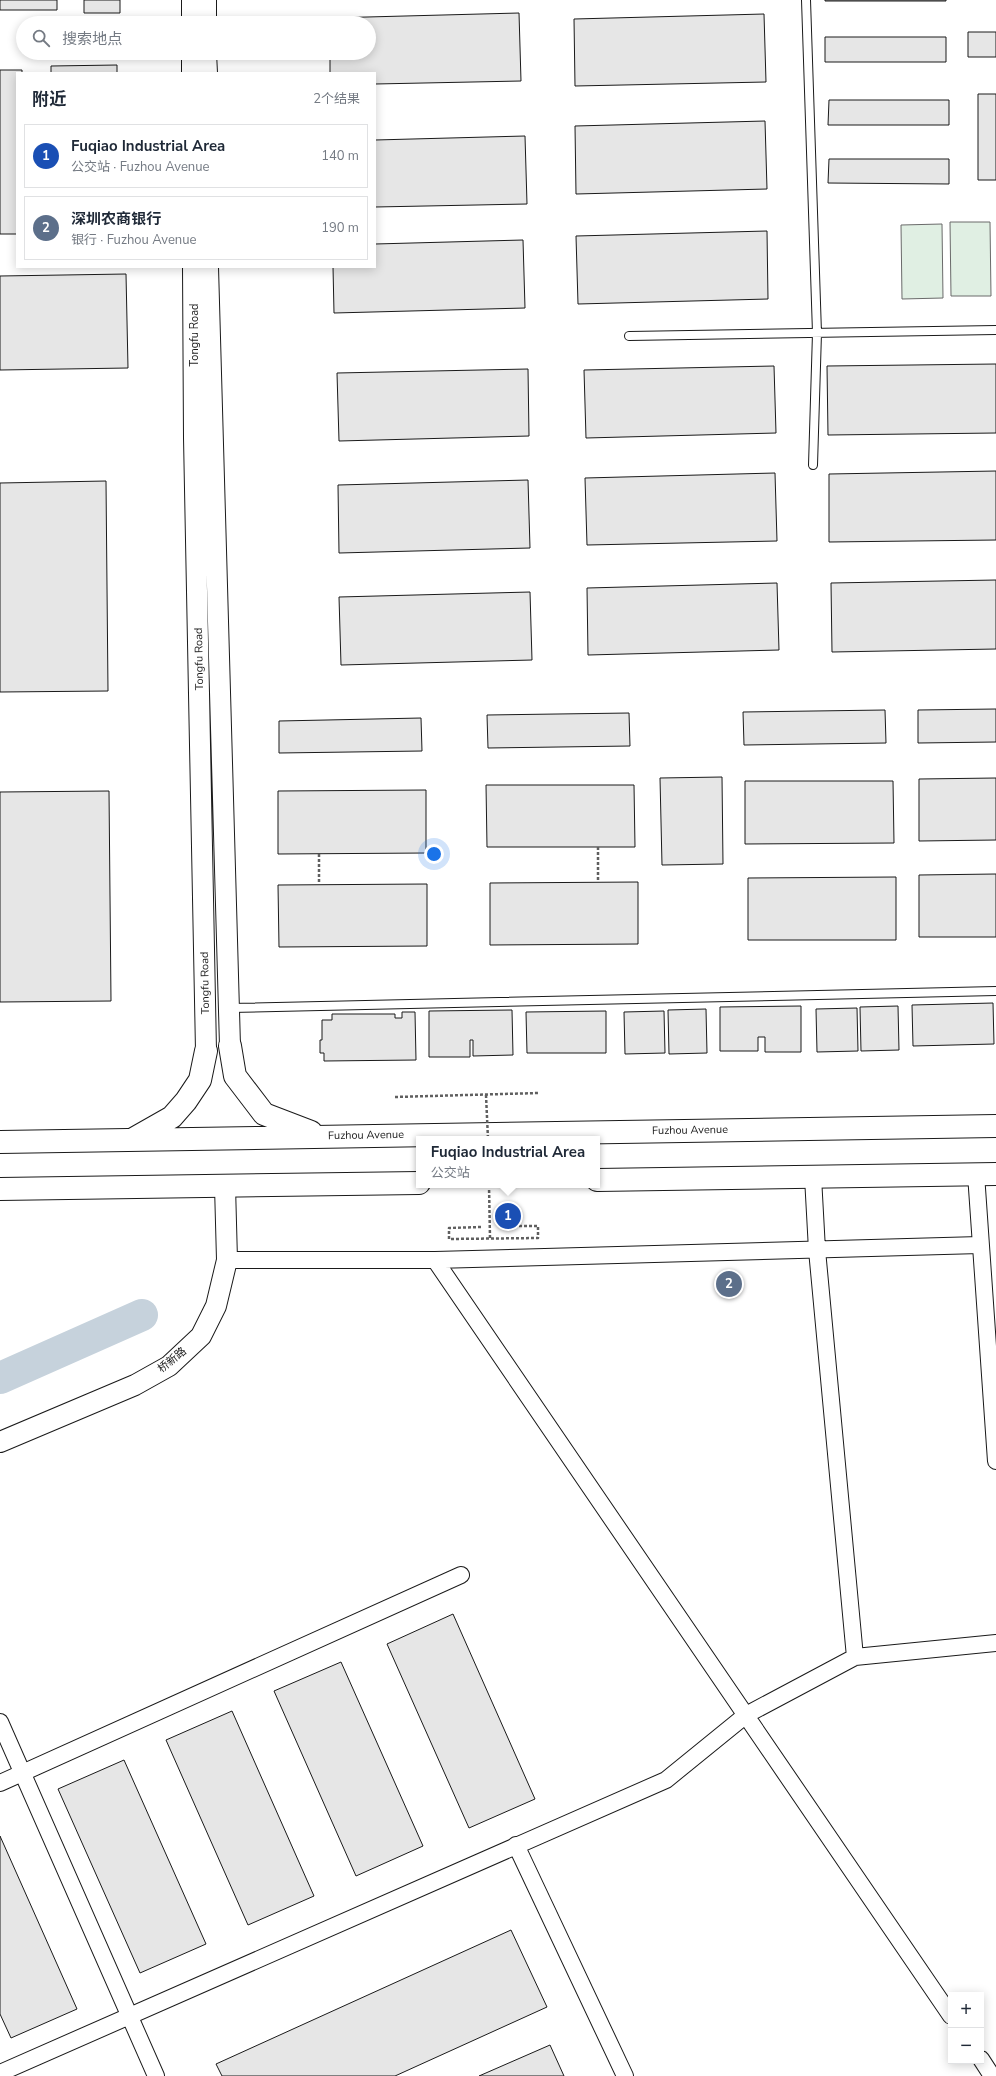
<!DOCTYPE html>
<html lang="zh">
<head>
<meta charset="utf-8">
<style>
  body { margin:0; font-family:"Nunito Sans","Noto Sans SC",sans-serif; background:#f2f2f3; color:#1f2937 }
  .controls { position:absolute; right:12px; bottom:12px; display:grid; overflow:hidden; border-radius:0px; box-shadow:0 2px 10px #0003 }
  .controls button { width:36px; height:36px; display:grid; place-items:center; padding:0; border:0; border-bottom:1px solid #e0e1e3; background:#fff; color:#1f2937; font:20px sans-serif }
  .you { position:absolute; left:434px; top:854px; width:14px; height:14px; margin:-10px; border:3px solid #fff; border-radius:50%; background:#1a73e8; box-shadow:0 0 0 6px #1a73e833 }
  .badge { display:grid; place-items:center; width:26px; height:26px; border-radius:50%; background:#c62828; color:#fff; font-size:13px; font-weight:700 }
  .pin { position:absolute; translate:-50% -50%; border:2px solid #fff; box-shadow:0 1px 4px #0006 }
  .popup { position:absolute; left:416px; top:1136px; width:184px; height:52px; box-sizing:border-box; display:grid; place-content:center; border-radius:0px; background:#fff; filter:drop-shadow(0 1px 3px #0005); font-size:13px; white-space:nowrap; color:#747a83 }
  .popup b { font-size:15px; color:#1f2937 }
  .popup::after { content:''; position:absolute; left:50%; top:100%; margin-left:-8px; border:8px solid transparent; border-top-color:#fff }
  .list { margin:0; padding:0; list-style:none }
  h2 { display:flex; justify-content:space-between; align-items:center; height:52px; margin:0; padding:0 16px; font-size:17px }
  h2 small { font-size:13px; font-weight:400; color:#747a83 }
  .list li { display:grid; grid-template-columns:26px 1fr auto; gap:12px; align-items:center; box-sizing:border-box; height:64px; margin:0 8px 8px; padding:0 8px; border:1px solid #e0e1e3; border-radius:0px }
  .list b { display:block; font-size:15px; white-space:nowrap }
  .list p { margin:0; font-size:13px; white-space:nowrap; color:#747a83 }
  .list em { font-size:13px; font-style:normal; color:#747a83 }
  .icon { flex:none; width:22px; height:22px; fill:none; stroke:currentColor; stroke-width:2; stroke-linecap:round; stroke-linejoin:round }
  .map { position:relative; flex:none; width:996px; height:2076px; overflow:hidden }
  .search { position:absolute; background:#fff; box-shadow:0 2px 10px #0003; left:16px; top:16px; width:360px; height:44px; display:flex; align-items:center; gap:10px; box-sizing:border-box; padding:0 14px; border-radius:22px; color:#747a83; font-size:15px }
  .panel { position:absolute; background:#fff; box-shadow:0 2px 10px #0003; left:16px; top:72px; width:360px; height:196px; border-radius:0px }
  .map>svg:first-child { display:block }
  .green { fill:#e0efe3; stroke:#6a6a6a }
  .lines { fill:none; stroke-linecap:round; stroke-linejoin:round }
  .river { stroke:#c6d2dc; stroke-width:32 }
  .building { fill:#e6e6e6; stroke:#1a1a1a }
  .service-casing { stroke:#1a1a1a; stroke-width:10 }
  .minor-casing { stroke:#1a1a1a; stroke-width:18 }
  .tertiary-casing { stroke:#1a1a1a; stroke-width:22 }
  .primary-casing { stroke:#1a1a1a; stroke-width:24 }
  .path { stroke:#5f5f5f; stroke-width:2.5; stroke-dasharray:3 2; stroke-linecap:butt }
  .service { stroke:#fff; stroke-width:8 }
  .minor { stroke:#fff; stroke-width:16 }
  .tertiary { stroke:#fff; stroke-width:20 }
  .primary { stroke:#fff; stroke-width:22 }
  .path-bridge { stroke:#5f5f5f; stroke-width:2.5; stroke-dasharray:3 2; stroke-linecap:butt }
  .labels { text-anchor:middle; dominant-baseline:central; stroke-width:3; stroke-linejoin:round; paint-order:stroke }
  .street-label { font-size:11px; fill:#1a1a1a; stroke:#fff }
</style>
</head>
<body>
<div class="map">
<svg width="996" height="2076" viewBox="0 0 996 2076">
  <rect width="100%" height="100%" fill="#fff"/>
  <path class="green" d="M950,222h40l1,74h-40z
    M942,224l1,74 -41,1 -1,-74z"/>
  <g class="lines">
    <path class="river" d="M0,1378l142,-63"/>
  </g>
  <path class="building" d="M0,0h57v10h-57z
    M84,0h36v13h-36z
    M825,0h121v1h-121z
    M519,13l2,68 -146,3v-11h-45v-20h39v-30h-40v-5z
    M764,14l2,68 -191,4 -1,-67z
    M968,32h28v25h-28z
    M825,37h121v25h-121z
    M117,65v8h-66v-7z
    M0,70h22v3h-5v161h-17z
    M978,94h18v86h-18z
    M829,100h120v25h-121z
    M765,121l2,68 -191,5 -1,-68z
    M525,136l2,68 -152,3v-67z
    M829,159h120v25l-121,-1z
    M767,231l1,68 -190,5 -2,-68z
    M523,240l2,68 -191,5 -1,-46h42v-23z
    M126,274l2,94 -128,2v-94z
    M996,364v69l-168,2 -1,-69z
    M774,366l2,67 -190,5 -2,-68z
    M528,369l1,67 -190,5 -2,-68z
    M996,471v69l-167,2v-68z
    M775,473l2,68 -190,4 -2,-67z
    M528,480l2,68 -191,5 -1,-68z
    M106,481l2,210 -108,1v-209z
    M996,580v69l-164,3 -1,-69z
    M777,583l2,67 -191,5 -1,-67z
    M530,592l2,68 -191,5 -2,-68z
    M996,709v33l-78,1v-33z
    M885,710l1,33 -142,2 -1,-33z
    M629,713l1,33 -142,2 -1,-33z
    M421,718l1,33 -143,2v-32z
    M722,777l1,87 -61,1 -2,-87z
    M996,778v62l-77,1v-62z
    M745,781h148l1,62 -149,1z
    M486,785h148l1,62h-148z
    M426,790v63l-148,1v-63z
    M109,791l2,210 -111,1v-210z
    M996,874v63h-77v-62z
    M896,877v63h-148v-62z
    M638,882v62l-148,1v-62z
    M427,884v62l-148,1 -1,-62z
    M993,1003l1,41 -81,2 -1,-41z
    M801,1006v46h-36v-15h-7v14h-38v-44z
    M898,1006l1,44 -38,1 -1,-44z
    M857,1008l1,43 -41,1 -1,-43z
    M706,1009l1,44 -38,1 -1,-44z
    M512,1010l1,45 -40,1v-16h-3v17h-41v-46z
    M606,1011v42h-79l-1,-41z
    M664,1011l1,42 -40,1 -1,-42z
    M402,1012h13l1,48 -92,1v-8h-4v-13h2v-20h10v-6h63v4h7z
    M453,1614l82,185 -66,29 -82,-184z
    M341,1662l82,184 -67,30 -82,-185z
    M232,1711l82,185 -66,29 -82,-185z
    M124,1760l82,184 -66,29 -82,-184z
    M0,1836l77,173 -66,29 -11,-24z
    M511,1930l36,77 -152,69h-173l-6,-12z
    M550,2045l14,31h-85z"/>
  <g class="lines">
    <defs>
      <path id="service" d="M806,0l11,333 -4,132
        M629,336l367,-6
        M230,1008l766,-17"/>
      <path id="minor" d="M976,1174l20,287
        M813,1177l4,73 38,407
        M227,1260h208l545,-15
        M435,1260l516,756
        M0,1722l156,354
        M0,1783l461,-208
        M516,1845l109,231
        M981,2059l11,17
        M0,2073l666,-293 80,-65 109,-58 141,-14"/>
      <path id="tertiary" d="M192,0v23
        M206,0v23
        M192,53v20
        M206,53l1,20
        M193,267l1,171 12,613
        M208,267l22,779
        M0,1442l135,-57 34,-19 32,-30 15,-30 11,-46 -2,-74"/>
      <path id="primary" d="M230,1046l5,30 29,38 47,18
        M135,1138l37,-21 14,-16 14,-21 6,-29
        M0,1142l996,-16
        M597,1180l399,-6
        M0,1189l419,-6"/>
    </defs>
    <use href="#service" class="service-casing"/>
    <use href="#minor" class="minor-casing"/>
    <use href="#tertiary" class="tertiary-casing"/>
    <use href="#primary" class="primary-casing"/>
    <path class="path" d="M598,847v35
      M319,854v30
      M395,1097l144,-4
      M489,1185l1,53
      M481,1227l-32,1v11l89,-1v-12h-33"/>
    <use href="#service" class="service"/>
    <use href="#minor" class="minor"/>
    <use href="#tertiary" class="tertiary"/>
    <use href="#primary" class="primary"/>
    <path class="path-bridge" d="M486,1095l2,44"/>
  </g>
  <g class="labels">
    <g class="street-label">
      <text transform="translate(194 335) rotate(-90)">Tongfu Road</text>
      <text transform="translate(199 659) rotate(-91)">Tongfu Road</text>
      <text transform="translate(205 983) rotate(-91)">Tongfu Road</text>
      <text transform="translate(690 1130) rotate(-1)">Fuzhou Avenue</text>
      <text transform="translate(366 1135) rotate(-1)">Fuzhou Avenue</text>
      <text transform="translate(172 1360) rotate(-39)">桥新路</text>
    </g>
  </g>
</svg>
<div class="controls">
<button>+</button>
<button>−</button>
</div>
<div class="you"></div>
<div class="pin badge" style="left:508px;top:1216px;background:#1a4fb4">1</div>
<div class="popup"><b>Fuqiao Industrial Area</b>公交站</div>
<div class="pin badge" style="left:729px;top:1284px;background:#5c6f8a">2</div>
<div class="search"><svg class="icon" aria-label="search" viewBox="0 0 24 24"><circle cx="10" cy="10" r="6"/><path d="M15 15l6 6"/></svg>搜索地点</div>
<section class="panel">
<h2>附近<small>2个结果</small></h2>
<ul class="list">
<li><span class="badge" style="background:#1a4fb4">1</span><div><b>Fuqiao Industrial Area</b><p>公交站 · Fuzhou Avenue</p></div><em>140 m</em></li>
<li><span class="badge" style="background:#5c6f8a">2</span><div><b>深圳农商银行</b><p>银行 · Fuzhou Avenue</p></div><em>190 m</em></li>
</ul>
</section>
</div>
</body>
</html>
